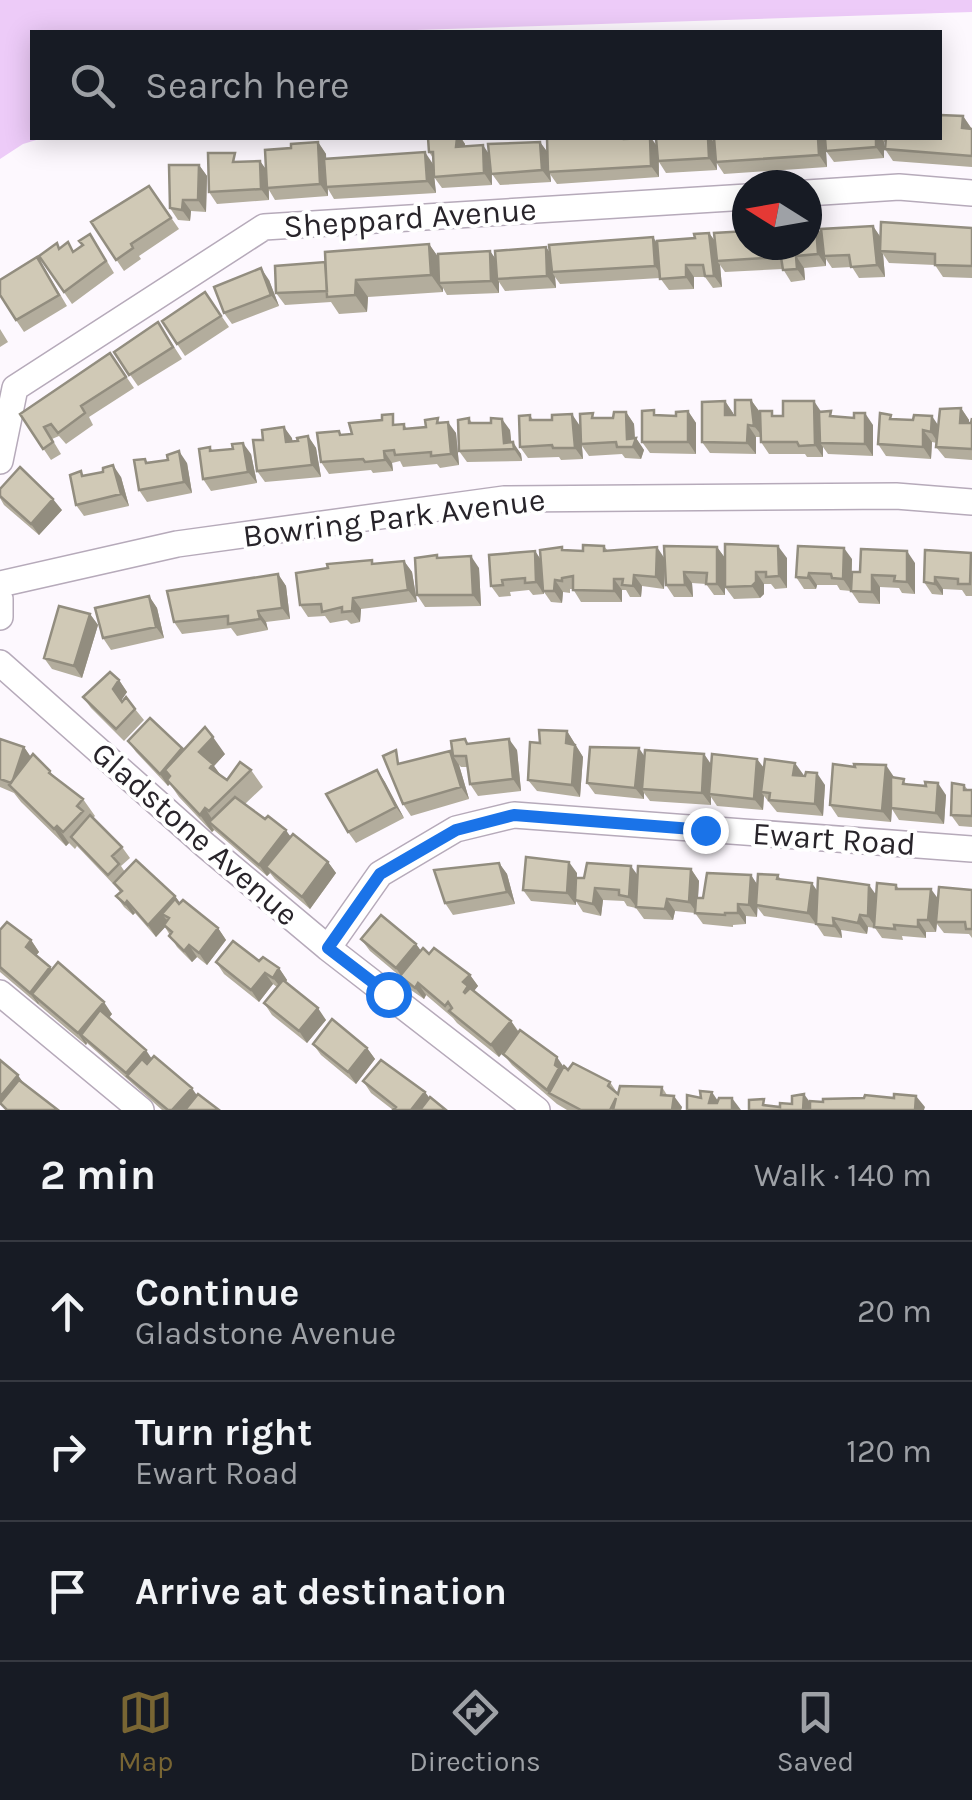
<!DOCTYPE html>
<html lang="en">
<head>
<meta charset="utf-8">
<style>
  body { margin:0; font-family:Karla,sans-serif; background:#20242c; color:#f1f3f6 }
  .compass { position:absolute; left:732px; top:170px; width:90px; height:90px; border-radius:50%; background:#171b24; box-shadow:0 5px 25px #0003; rotate:281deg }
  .stop { position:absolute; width:30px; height:30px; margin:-22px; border:8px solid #1a73e8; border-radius:50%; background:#fff }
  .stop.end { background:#1a73e8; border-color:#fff; box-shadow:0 2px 10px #0008 }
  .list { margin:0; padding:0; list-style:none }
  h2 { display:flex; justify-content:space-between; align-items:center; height:130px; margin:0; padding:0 40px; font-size:42px }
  h2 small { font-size:32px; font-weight:400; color:#9ea1a6 }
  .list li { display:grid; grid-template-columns:65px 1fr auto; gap:30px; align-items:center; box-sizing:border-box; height:140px; padding:0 40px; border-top:2px solid #363941 }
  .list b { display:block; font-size:38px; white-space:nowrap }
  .list p { margin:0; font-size:32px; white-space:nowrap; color:#9ea1a6 }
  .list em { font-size:32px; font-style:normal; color:#9ea1a6 }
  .icon { flex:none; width:55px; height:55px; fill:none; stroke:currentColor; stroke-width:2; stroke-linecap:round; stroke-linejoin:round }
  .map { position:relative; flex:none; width:972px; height:1110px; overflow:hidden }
  .search { position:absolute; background:#171b24; box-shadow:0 5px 25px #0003; left:30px; right:30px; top:30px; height:110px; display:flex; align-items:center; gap:25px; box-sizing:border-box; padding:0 35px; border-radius:0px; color:#9ea1a6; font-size:38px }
  .sheet { height:550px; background:#171b24 }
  nav { display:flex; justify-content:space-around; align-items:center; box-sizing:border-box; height:140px; border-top:2px solid #363941; background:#171b24; font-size:28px; color:#9ea1a6 }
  nav a { display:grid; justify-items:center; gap:5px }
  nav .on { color:#786533 }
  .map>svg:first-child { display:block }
  .green { fill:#edcbf8 }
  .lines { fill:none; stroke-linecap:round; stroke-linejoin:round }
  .street-casing { stroke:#b6aaba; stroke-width:28 }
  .street { stroke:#fff; stroke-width:25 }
  .wall { fill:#b3ad9d }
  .shaded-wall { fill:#928d7f }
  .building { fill:#d0c9b6; stroke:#928d7f; stroke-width:2.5 }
  .route { stroke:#1a73e8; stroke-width:12 }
  .labels { text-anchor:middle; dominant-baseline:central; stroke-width:8; stroke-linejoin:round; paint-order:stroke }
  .street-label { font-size:32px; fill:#28242a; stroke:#fff }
</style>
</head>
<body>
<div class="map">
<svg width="972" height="1110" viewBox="0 0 972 1110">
  <rect width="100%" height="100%" fill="#fdf8fe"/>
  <path class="green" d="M0,0h972v12l-619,20h-321v106h11l-20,6 -23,15z"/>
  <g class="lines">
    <defs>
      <path id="street" d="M807,193l92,-6 73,6
        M0,461l15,-73 249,-161 483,-30
        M0,584l177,-40 327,-45 392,-3 76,6
        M0,599v18
        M0,663l205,182 123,103 209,162
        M328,948l52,-74 76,-45 58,-14 458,34
        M0,993l141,117"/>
    </defs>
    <use href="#street" class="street-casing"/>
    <use href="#street" class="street"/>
  </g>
  <path class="wall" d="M963,116l9,13v38l-79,-6 -8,-12v-7h-1v16l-50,4 -8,-11 1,16 -103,7 -8,-12 1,8 -51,3 -7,-11v15l-102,7 -7,-10 1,8 -51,3 -8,-11v11l-50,3 -8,-11 2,16 -102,6 -6,-10v7l-53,4 -6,-10v10l-52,4 -8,-12 31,-30 20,-1 6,9 25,-22 27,-6 8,12v5l107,5v-6l-4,-6 -1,-14h33l4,6v3l25,8 50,-13 8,11 83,-15h20l6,8 -1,-8h284z
    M199,165l8,11 -1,36 -15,-1 -1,10 -12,-1 -8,-12z
    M149,186l30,43 -40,27 2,3 -17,12 -33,-49z
    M816,226l6,8 51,-8 8,12 91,-10v50l-29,-1 -8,-12 -46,-2 -6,-9 2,23 -26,1 -7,-11 -20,1 -6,-9v7l-22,2 1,12 -14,2 -8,-13 -58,3 -5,-7 2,22 -9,1 -8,-11h-11v12l-25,1 -9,-12 -100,6 -5,-7 1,11 -51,3 -6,-9v11l-52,2 -4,-7v4l-75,5 -1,15 -28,2 -8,-12 -46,3 -9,-12 49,-31 104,-18 9,13 52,-6 5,8 51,-12 4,6 107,-9 38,-6 14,-5 6,8z
    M57,243l3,5 14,3 24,-5 16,27 -42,31 -33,-48z
    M45,269l22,37 -43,26 -8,-12z
    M269,280l10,26 -47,18 -8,-11z
    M205,292l24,35 -44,29 -23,-35z
    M158,322l24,37 -44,27 -24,-34z
    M0,329l8,13 -8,5z
    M110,353l24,35 -45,29 4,8 -27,19 -7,-8 -7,3 9,15 -10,6 -31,-46z
    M751,400l8,11 1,12 15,-7 47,-4 13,5 38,8v31l-45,-2 -5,-7v10h-16l-2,-3h-36l-8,-12v-5h-5v17l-46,-1 -8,-11 23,-41 8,12v2h2z
    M961,408l8,12v3h2l1,-5v42l-27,-2 -9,-11 1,-4 -5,-1 -1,17 -45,-3 -8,-12 16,-25 44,6z
    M688,411l8,12v31l-46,-1 -8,-11 15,-27 19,1z
    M626,412l8,12 1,14h1l8,12 -3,9 -16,-1 -3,-4 -33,2 -7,-10 1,13 -22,1 -2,-3 -31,1 -8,-11 10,-32 3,5 47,5 16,-7h17z
    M469,418l3,5 38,7 1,12 10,12 1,7 -55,1 -8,-11z
    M441,422l15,11 3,32 -19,3 -3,-4 -34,3 -3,-6 -8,2 1,8 -20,2 -2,-3 -42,4 -8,-12 18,-31 3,4 62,-11 3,5 19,-2z
    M284,427l9,14 15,-5 8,12 5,29 -56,5 -8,-11 6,-31z
    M210,447l2,3 39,4 6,29 -46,8 -8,-12z
    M145,459l3,4h39l5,30 -45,9 -8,-12z
    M81,471l3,5 19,-4 18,5 8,29 -45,10 -8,-11z
    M0,489l62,21 -23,25 -35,-30 -4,-7z
    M604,546l4,5 57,7 52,-11 8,11v37h-11l-8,-11 -14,-1 1,14h-19l-8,-12 -1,-20 -1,24 -22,-3 -1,11h-11l-4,-7h-4v12h-41l-8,-13h-3v4l-7,-1 -1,11 -11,-1 -7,-10v2l-11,1 -4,-5 -19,2 1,4 -12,1 -8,-11 44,-35 6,9 23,-10 19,1z
    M972,554v42h-6l-4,-6 -19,-1v6l-11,-1 -8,-12z
    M439,558l40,10 2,38 -56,1 -8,-12z
    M787,558v30l-12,1 -4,-5h-7v10l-4,4 -26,1 -9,-12z
    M852,559l-1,32 -11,-1 -3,-5h-20l-1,4h-12l-8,-12z
    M404,561l8,11 5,30 -56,7 -1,13 -9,2 -4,-4 -17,3 -5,-7 -17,1 -8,-12 74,-41z
    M915,563v31l-13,-1 -3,-5 -19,-1v17l-21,-1 -8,-12 9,-19z
    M278,574l8,12 4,33 -24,3 2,8 -31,6 -6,-8 -49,6 -8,-12z
    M149,596l8,12 7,30 -53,12 -8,-12z
    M90,614l8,11 -16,53 -30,-9 -8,-11z
    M119,680l8,12 -6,8 14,9 9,11 -20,21 -33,-33 -8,-11z
    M567,731l16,26 -3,40 -43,-6 -9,-11 12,-37z
    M0,739l24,8 7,10 19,14 4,6 29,22 12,17 -2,2 29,29 8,11 -9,8 4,6 50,24 5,7 38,25 8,12 -19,25 -10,-8 -5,5 -15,-15 -12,-20 -9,10 -21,-24 -2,2 -9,-8 -8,-11 4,-4 -4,-5 -39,-41 -2,3 -6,-6 -3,3 -45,-44 -7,-9 -14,-6z
    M128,741l56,9 41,4 -11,12 7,10 6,4 24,-10 12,17 -18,17 83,58 8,11 -26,36 -35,-30 -5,-6 -3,3 -53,-46 -2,2 -33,-35 -9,-13 -2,2 -32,-34z
    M469,744l48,6 4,41 -43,5 -8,-12 -3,-17h-6l-2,-2 10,34 -58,17 -8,-12 1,-42 49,-8z
    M704,754l7,10 46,-5 7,9 39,6v2l22,9 -2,31 -46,-4 -13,-16 -1,14 -46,-4 -6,-9v8l-61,-4 -6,-8v6l-49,-5 -8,-11 57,-27z
    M377,770l27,48 -48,25 -8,-11z
    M894,777l14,7 38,11 -2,29 -45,-4 -7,-11 -1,13 -53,-5 -8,-12z
    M964,785l4,5h4v37l-13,-1 -8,-11z
    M499,863l8,11 8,30 -62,11 -8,-12z
    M691,869l8,12 -1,17h5l48,-23 6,10 21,-10 3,5 36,10 59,4 20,-9 3,4 39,9 34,-8v48l-3,-4 -25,-1 -7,-9 -1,8h-10v6l-24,-2 1,4 -21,-2 -7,-10 -7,-1 -1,7 -26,-4 1,8 -18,-2 -8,-12 -52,-8 -7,-9v10l-11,-1v8l-13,1v2l-30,-3 -8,-11 -20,-2 -2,9 -29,-1 -8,-11 -9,-2 -3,-5 -21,-1 -2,16 -18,-4 -7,-11v4l-45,-4 -8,-11 54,-17v5l60,-3z
    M0,930l31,10 8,12 -3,3 16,15 60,44 -3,4 43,41 45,36 22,15h-57l-75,-67 -1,2 -86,-73z
    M361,939l55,5 5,7 49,24 8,11 -4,5 37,30 8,11 45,35 46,15 8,12 44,-7 5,8 15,12 -1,3h-114l-10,-6 -45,-39 -9,-11 14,-18 -18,21 -42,-34 -4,-5 -27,-23 -2,4 -16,-11 -7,-11 -31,-26z
    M259,961l20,7 8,12 -1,2 40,38 -19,23 -35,-28 -8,-12 13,-16 -4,-3 -14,18 -35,-28 -8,-12z
    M313,1044l54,4 8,11 -19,25 -35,-29z
    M363,1081l62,11 4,6 -36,12 -22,-17z"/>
  <path class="shaded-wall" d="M963,116l8,12 -1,12 -8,-12z
    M457,138h4l4,6 -1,15 -8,-12z
    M651,138l7,10 1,29 -8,-11z
    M708,138h2l6,7 1,25 -8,-12z
    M818,138h7l2,29 -8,-12z
    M876,138h5l3,4v16l-8,-11z
    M318,142l8,12 2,42 -8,-12z
    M540,142l8,11 3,29 -9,-12z
    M483,145l8,12 1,28 -8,-12z
    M425,152l8,12 3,29 -9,-12z
    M260,161l8,11 1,28 -8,-11z
    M199,165l8,11 -1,36 -8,-12z
    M183,200l8,11 -1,10 -8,-11z
    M816,226l8,12v18l2,3v7l-8,-12z
    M873,226l8,12 -1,13 3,3 2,23 -8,-12z
    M709,233l8,11v17l3,4 2,22 -8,-11z
    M653,237l8,12 2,29 -8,-12z
    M429,244l12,17 -2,22 4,5v4l-12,-17z
    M546,247l8,12 -2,13 3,5 1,11 -9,-12z
    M490,251l8,11 -1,17 2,3v11l-8,-12z
    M796,256l8,12 1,12 -8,-11z
    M686,265l8,12v12l-8,-12z
    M261,268l8,12 10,26 -8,-11z
    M356,280l12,17 -1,15 -12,-17z
    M751,400l8,11 4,26 -9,-11z
    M725,401l8,12v13l-8,-11z
    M814,401l8,12 -2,30 3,4v10l-8,-12z
    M961,408l8,12 -1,14 -8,-11z
    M688,411l8,12v31l-8,-12z
    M626,412l8,12 1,18 1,-4 8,12 -3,9 -14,-20z
    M865,413l8,12v31l-8,-12z
    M572,414l8,12 3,33 -8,-11z
    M932,416l8,12 -1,16 -8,-12z
    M502,419l8,11 2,19 -8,-6z
    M448,422l8,11 3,32 -8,-11z
    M748,425l8,12v17l-9,-11z
    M284,427l8,11 2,16 -8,-12z
    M923,430l9,12 -1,17 -8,-12z
    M308,436l8,12 5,29 -9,-12z
    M513,442l8,12 1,7 -8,-12z
    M243,443l8,11 6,29 -9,-11z
    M179,451l8,12 5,30 -8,-11z
    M384,451l8,12 1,8 -8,-11z
    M113,465l8,12 8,29 -8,-12z
    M53,499l9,11 -23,25 -8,-11z
    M778,546l9,12v30l-8,-12z
    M657,547l8,12 -1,30 -8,-12z
    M717,547l8,11v37l-8,-11z
    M844,548l8,11 -1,32 -8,-12z
    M535,551l8,12 1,31 -8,-12z
    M907,551l8,12v31l-8,-12z
    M471,556l8,12 2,38 -8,-11z
    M404,561l8,11 5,30 -9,-12z
    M684,572l8,11 1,14 -8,-12z
    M756,572l8,12v10l-4,4 -8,-12z
    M809,573l8,12 -1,4 -8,-11z
    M278,574l8,12 4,33 -8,-11z
    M634,575l8,11 -1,11 -8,-11z
    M872,575l8,12v17l-8,-12z
    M935,577l8,12v6l-8,-11z
    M614,579l8,11v12l-8,-11z
    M555,580l8,12 -1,11 -8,-12z
    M149,596l8,12 7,30 -8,-11z
    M353,598l8,11 -1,13 -8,-11z
    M258,611l8,11 2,8 -8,-11z
    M90,614l8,11 -16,53 -8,-12z
    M119,680l8,12 -6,9 -8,-12z
    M567,731l16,26 -3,40 -8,-12 -6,-42z
    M213,737l12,17 -11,12 11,15 -3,4 -23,-33z
    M509,739l8,11 4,41 -8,-12z
    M24,747l8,12 -20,25z
    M182,748l8,12 -22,26 -8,-12z
    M639,748l8,12 -5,29 2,4v6l-9,-11z
    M450,751l9,14 10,34 -8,-12z
    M704,754l8,12 -3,28 2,3v8l-9,-12z
    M757,759l9,12 -5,21 3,4 -1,14 -9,-11z
    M795,763l8,11 -2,13 -8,-12z
    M886,765l8,12 -3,45 -9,-11z
    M377,770l8,12 19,36 -8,-11z
    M817,773l8,12 -2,31 -8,-12z
    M938,783l8,12 -2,29 -8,-11z
    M205,808l11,17 -7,-3 5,8 -2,2 -12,-17z
    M57,826l12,17 -3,3 -12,-17z
    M286,830l8,12 -28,25 4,6 -3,3 -8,-11z
    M328,862l8,11 -26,36 -8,-12z
    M569,862l8,11 -1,32 -9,-12z
    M499,863l8,11 8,30 -8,-12z
    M631,866l8,11 -2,31 -8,-11z
    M691,869l8,12 -2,32 -8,-11z
    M751,875l8,12 -2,30 -8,-12z
    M812,883l8,12 -4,29 -8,-11z
    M869,885l8,11 -1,32 -8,-12z
    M595,888l8,12 -2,16 -8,-12z
    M931,889l8,11 -3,32 -8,-12z
    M175,896l8,11 -14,11 -7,-4 7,9 -13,14 -8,-12z
    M667,899l8,12 -2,9 -8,-11z
    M127,901l8,12 -2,2 -8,-11z
    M738,904l8,12v8l-8,-11z
    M860,915l8,12 -1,7 -9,-11z
    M833,918l8,12 1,8 -8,-12z
    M918,920l8,12v6l-8,-11z
    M218,928l8,12 -19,25 -8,-12z
    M31,940l8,12 -5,6 -8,-11z
    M416,944l8,11 -20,25 -8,-12z
    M189,945l8,12 -5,5 -8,-11z
    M50,967l8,12 -26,15 7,9 -1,1 -8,-11z
    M279,968l8,12 -5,9 -9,-11z
    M265,973l8,11 -14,18 -8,-12z
    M470,975l8,11 -5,6 4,6 -13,-6 -1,-10z
    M418,983l8,12 -2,4 -9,-11z
    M104,1002l8,12 -23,27 -8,-6 6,8 -1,2 -8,-12z
    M318,1008l8,12 -19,23 -8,-12z
    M511,1021l8,12 -20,24 -8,-12z
    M367,1048l8,11 -19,25 -8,-12z
    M146,1050l8,12 -24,16 -4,-5z
    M557,1057l8,12 -16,24 -2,-3z
    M18,1075l8,12 -26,17v-7z
    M192,1088l8,12 -9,10h-19z
    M425,1092l9,12 -6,6h-17z
    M712,1092l8,12 -11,-1z
    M804,1094l8,11v5h-9z
    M674,1096l8,11 -1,3h-9z
    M916,1096l9,11 -1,3h-9z
    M732,1098l9,12h-9z"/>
  <path class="building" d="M940,115l23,1 -1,12 10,1v27l-87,-7 1,-11h54z
    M428,138h29l-1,9 27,-2 1,28 -50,4 -1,-25h-4z
    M547,138h77v1l26,-1 1,28 -103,6z
    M656,138h52l1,20 -51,3z
    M714,138h104l1,17 -103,7z
    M825,138h51v9l-50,4z
    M318,142l2,42 -53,4 -2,-38 26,-2v-4z
    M540,142l2,28 -51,4 -3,-30z
    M425,152l2,29 -101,6 -2,-28z
    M208,153h27l-2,9 27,-1 1,28 -52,3z
    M169,165h30l-1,35h-15l-1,10 -12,-2z
    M149,186l22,32 -40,26 2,4 -17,12 -25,-38z
    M881,222l91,6v38l-37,-1v-11l-55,-3z
    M816,226l2,28 -22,2 1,13 -14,1 -2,-13 -64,4 -3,-28 33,-2v14h60v-18z
    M873,226l4,39 -26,2 -2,-12 -25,1 -3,-27z
    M709,233l5,43h-9l-2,-11h-17v12l-26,2 -3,-38 38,-3 -1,-4z
    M90,234l16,27 -42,31 -25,-36 18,-13 2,6 9,-7 5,10 10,-7 -4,-4z
    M653,237l2,29 -103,6 -3,-27z
    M429,244l2,31 -75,5 -1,15 -28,2 -2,-45z
    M546,247l1,29 -50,3 -2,-28z
    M490,251l1,30 -52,2 -1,-29z
    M37,257l22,38 -43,25 -16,-25v-15z
    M325,262l2,29 -51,2 -1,-27z
    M261,268l10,27 -47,18 -10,-26z
    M205,292l16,24 -44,28 -15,-23z
    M158,322l15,25 -44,28 -15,-23z
    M110,353l16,24 -45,29 4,7 -27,20 -7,-9 -7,3 9,15 -10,7 -23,-35z
    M735,400h16l3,26 -6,-1 -1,18 -45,-1v-40l23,-1v14h10z
    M783,401h31l1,44 -16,1 -2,-4h-36l-1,-31h12v5h11z
    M961,408l-1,15h11l1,-5v31l-36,-2 4,-38z
    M654,410v5l22,1v-4l12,-1v31h-46v-31z
    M831,411l-1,5 24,2v-5h11v31l-45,-1 -1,-31z
    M614,412h12l1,27 9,-1 -3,9h-16l-1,-5 -35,2 -1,-30 13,-1 -1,5h21z
    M880,413l11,2 -1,4 23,1 1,-5 18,1 -1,16 -8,-2v17l-45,-3z
    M393,414v11l11,-1v5l22,-2 -1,-7 13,-2 -1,5 11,-1 3,32 -20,2v-4l-36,3 -1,-5 -10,1 1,9 -20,2 -2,-3 -42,3 -4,-29 22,-2 1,4 12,-1 -3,-11 33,-3v-5z
    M572,414l3,34h-22l-1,-3 -32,2 -1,-31 11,-1v5h22v-5z
    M469,418v5h22v-5l11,1 2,24 9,-1 1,7 -55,2 -1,-31z
    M284,427l2,15 12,-1 -1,-3 11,-2 4,29 -55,6 -4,-31h10l-1,-10z
    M243,443l5,29 -45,7 -4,-30 11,-2v4l23,-2 -1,-5z
    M179,451l5,31 -45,8 -5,-30 11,-1 1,4 22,-3 -1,-5z
    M113,465l8,29 -45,11 -6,-30 11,-4 1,5 21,-4v-4z
    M20,467l33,32 -22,25 -31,-28v-7z
    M725,544l53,2 1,30 -13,1v-5h-10v10l-4,4 -27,1z
    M583,545l21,1v5l53,-4 -1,30 -22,-2 -1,11 -11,-1 1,-6h-9v12l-41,-1v-14l-11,2v3l-7,-1 -1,11h-11l-3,-41 22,-3v3l21,1z
    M664,546l53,1v37h-11l1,-11 -23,-1 1,13h-19z
    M798,546l46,2 -1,31 -11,-1 -1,-4 -22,-1 -1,5 -12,-1z
    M861,549l46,2v31l-13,-1 1,-5 -23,-1v17l-21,-1 1,-19h8z
    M925,550l46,3 -1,31h-12v-5l-23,-2v7l-11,-2z
    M535,551l1,31 -11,1v-5l-23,2 1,5 -12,1 -2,-31z
    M437,555v3l34,-2 2,39h-56l-2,-37z
    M372,560v4l32,-3 4,29 -55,8 -1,13 -10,1v-5l-20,5 -1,-8 -21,1 -4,-32 32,-5 -1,-4z
    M278,574l4,34 -24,3 2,8 -32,5v-8l-54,6 -7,-31z
    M149,596l7,31 -53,11 -8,-30z
    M59,606l31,8 -16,52 -30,-8z
    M110,672l9,8 -6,9 9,13 4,-5 9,12 -19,20 -33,-32z
    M150,718l32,30 -22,26 -32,-33z
    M205,727l8,10 -14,15 14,12 -3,4 17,12 13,-18 11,8 -42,41 -4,-3 -5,7 -33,-35 3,-4 -5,-6z
    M539,730l28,1 -1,12 9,2 -3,40 -44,-5 2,-38 10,1z
    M0,739l24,8 -11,33 -2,3 -11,-4z
    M465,739l2,5 42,-5 4,40 -43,5 -4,-28h-13l-2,-15z
    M590,747l49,1 -4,40 -48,-5z
    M396,750l2,14 52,-13 11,36 -58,17 -20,-48z
    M645,750l59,4 -2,39 -60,-4z
    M33,754l17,17 -1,2 34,26 -6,7 6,5 -20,21 -6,-6 -3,3 -45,-44z
    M712,754l45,5 -3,40 -45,-5z
    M765,759l30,4 -2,12 12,1 1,-4 11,1 -2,31 -46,-4 1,-7 -9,-1z
    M833,764l22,3 -1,-3 32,1 -4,46 -52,-6z
    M377,770l19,37 -48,25 -22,-38z
    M891,777l13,2 -1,5 23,2 -1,-4 13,1 -2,30 -45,-5z
    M952,783l12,2v5h8v26l-21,-1z
    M235,797l30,22 3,-3 18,14 -27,35 -50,-43z
    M90,815l32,32 -10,9 7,8 -11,11 -37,-38z
    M293,834l35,28 -26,35 -36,-30z
    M526,857l43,5 -2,31 -44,-3z
    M136,860l39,36 -27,29 -21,-24 -2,3 -9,-8 6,-5 -8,-8z
    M499,863l8,29 -62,11 -11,-33z
    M587,863l44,3 -2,31 -10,-2v-5l-24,-2 -2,16 -18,-4 1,-22h8z
    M638,866l53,3 -2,33 -22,-3 -2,10 -29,-2z
    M707,873l44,2 -2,30 -11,-1v9h-13v2l-30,-2 1,-15h7z
    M758,874l20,1 -1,4 35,4 -4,30 -52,-8z
    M818,878l51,7 -1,31 -8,-1 -2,8 -25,-5 1,8 -18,-2z
    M877,883l19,2v4h35l-3,31h-10v7l-24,-2 1,4 -21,-2z
    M939,887l33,3v39h-6l-1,-7h-29z
    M175,899l4,5 4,-4 35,28 -19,25 -10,-8 -5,6 -15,-15 3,-4 -8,-7 5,-7 -7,-4z
    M381,915l35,29 -20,24 -35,-29z
    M7,922l24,18 -5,7 24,20 -20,26 -30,-26v-37z
    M233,941l26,20 4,-4 16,11 -6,10 -8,-5 -14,17 -35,-28z
    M423,948l6,6 5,-6 36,27 -7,7 5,4 -4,6 1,1 5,-5 41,33 -20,24 -42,-34 3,-3 -4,-6 -3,4 -27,-23 -3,5 -15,-12z
    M58,962l46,40 -26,31 -46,-39z
    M283,980l35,28 -19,23 -35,-28z
    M100,1010l46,40 -20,23 -45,-38z
    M332,1019l35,29 -19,24 -35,-28z
    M520,1030l37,27 -2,8 4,3 -12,22 -44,-36z
    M154,1056l38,32 -20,22h-4l-41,-34 15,-17 5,5z
    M0,1060l18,15 -18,22z
    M381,1060l44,32 -14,18h-18l3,-3 -33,-26z
    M573,1063l37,19 -2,4 10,8 2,-8 42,1 -1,8 13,1 -2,14h-59l3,-12 -6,12h-29l-32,-17 15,-27 4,4z
    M19,1080l39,30h-51l-7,-7z
    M700,1091l12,1 -3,11h8l2,-5h13v12h-45v-15l14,3z
    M198,1094l21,16h-34z
    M804,1094l-1,16h-54v-10l15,-1 -1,6 17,2v-4l12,1v-8z
    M894,1094l22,2 -1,14h-105v-9l13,1v-3l41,-1 1,-3 29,3z
    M430,1097l16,13h-26z"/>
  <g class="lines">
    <path class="route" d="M388,994l-60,-46 52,-74 76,-44 58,-15 191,15"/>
  </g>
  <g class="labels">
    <g class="street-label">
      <text transform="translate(410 218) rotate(-4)">Sheppard Avenue</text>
      <text transform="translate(394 518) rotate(-7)">Bowring Park Avenue</text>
      <text transform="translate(195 834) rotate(41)">Gladstone Avenue</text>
      <text transform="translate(834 839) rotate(4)">Ewart Road</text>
    </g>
  </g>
</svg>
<svg class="compass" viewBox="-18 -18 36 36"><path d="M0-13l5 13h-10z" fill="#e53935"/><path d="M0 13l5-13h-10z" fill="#9ea1a6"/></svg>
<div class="stop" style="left:388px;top:994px"></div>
<div class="stop end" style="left:705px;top:830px"></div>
<div class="search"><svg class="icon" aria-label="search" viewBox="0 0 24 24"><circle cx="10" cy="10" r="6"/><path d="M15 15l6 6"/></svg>Search here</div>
</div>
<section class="sheet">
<h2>2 min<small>Walk · 140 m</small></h2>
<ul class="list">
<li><svg class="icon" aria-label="ahead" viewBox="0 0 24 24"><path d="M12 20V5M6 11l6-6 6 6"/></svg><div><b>Continue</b><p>Gladstone Avenue</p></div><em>20 m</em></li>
<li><svg class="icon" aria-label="right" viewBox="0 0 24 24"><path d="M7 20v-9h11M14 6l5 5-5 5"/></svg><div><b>Turn right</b><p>Ewart Road</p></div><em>120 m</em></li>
<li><svg class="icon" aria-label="arrive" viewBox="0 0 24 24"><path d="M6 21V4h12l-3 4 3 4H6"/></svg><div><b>Arrive at destination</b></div></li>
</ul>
</section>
<nav>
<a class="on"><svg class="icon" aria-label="map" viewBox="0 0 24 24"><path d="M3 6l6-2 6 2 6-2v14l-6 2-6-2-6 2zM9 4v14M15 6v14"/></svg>Map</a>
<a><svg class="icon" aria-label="directions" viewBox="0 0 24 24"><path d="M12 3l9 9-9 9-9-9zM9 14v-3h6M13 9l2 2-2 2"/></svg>Directions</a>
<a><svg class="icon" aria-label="saved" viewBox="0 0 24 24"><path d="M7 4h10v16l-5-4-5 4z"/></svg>Saved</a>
</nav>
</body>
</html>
